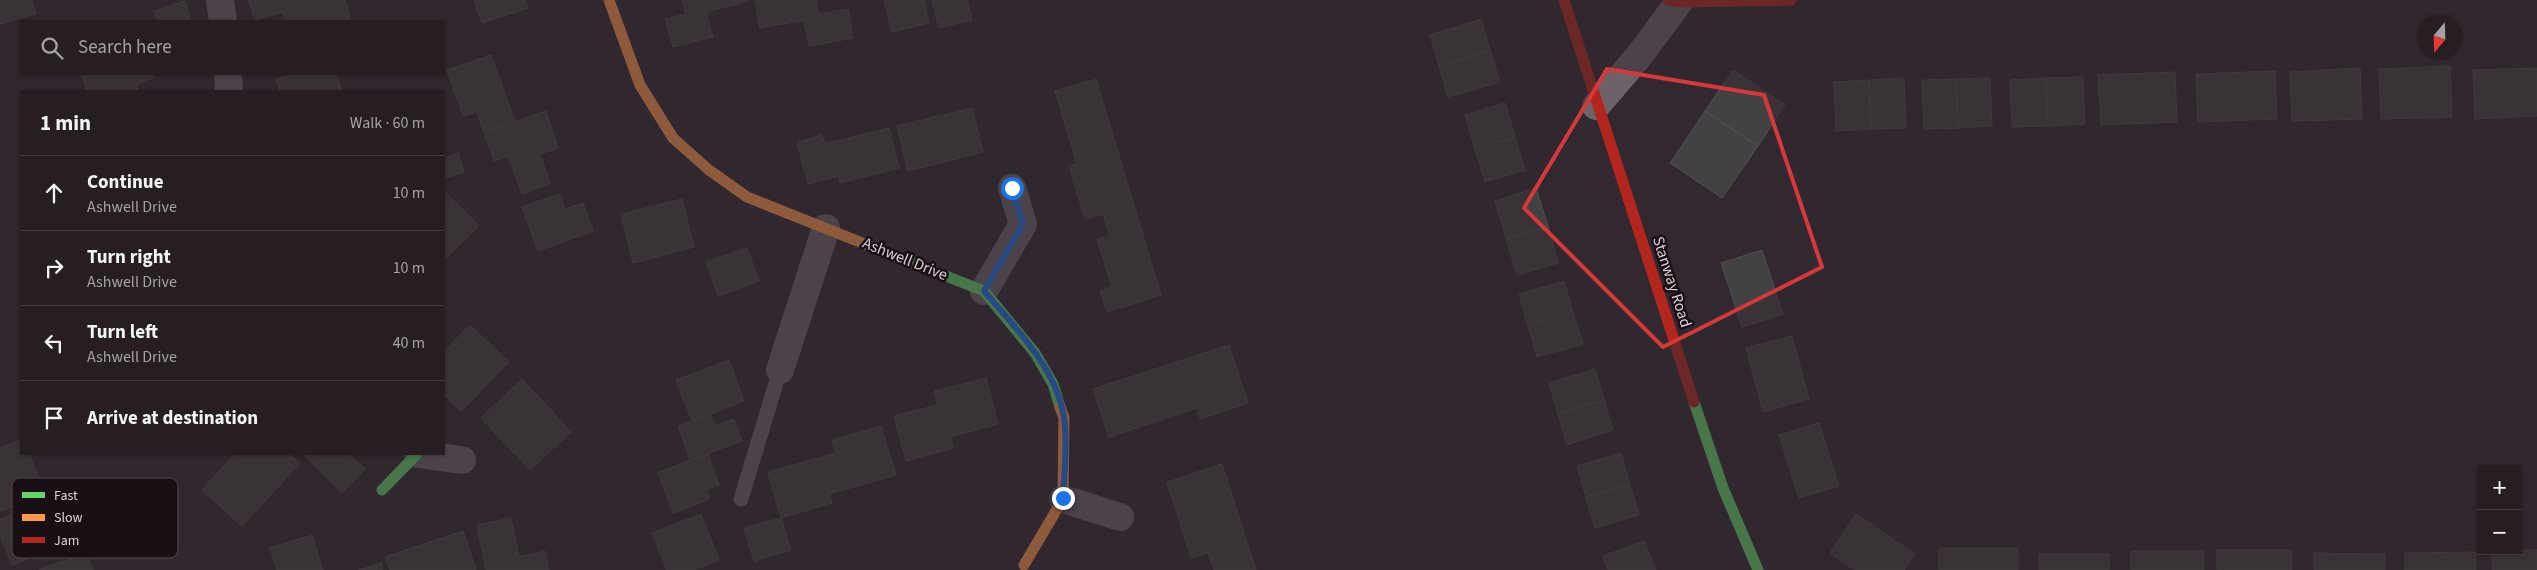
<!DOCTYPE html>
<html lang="en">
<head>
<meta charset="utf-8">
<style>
  body { margin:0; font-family:"Source Sans 3",sans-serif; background:#322b30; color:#f1f3f6 }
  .controls { position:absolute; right:15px; bottom:15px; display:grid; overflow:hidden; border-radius:0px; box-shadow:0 1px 4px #0004 }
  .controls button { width:45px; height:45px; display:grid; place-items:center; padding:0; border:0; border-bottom:1px solid #423c41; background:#261e23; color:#f1f3f6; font:25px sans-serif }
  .compass { position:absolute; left:2417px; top:15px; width:45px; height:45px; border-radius:50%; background:#261e23; box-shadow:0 1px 4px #0004; rotate:199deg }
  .stop { position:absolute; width:15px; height:15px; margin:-11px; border:4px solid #1a73e8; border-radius:50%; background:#fff }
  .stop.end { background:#1a73e8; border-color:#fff; box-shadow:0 1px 5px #0008 }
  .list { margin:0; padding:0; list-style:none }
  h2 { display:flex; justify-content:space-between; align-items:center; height:65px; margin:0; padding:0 20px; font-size:21px }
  h2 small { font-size:16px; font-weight:400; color:#a4a2a6 }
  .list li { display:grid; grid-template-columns:32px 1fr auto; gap:15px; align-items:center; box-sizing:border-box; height:75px; padding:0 20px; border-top:1px solid #423c41 }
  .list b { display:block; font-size:19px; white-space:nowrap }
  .list p { margin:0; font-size:16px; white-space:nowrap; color:#a4a2a6 }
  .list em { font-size:16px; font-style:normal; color:#a4a2a6 }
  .icon { flex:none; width:28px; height:28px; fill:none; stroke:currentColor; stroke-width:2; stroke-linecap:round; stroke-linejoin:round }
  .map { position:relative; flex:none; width:2537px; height:570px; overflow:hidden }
  .search { position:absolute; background:#261e23; box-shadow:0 1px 4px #0004; left:20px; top:20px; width:425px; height:55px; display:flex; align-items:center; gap:12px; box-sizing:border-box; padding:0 18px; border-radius:0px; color:#a4a2a6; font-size:19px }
  .panel { position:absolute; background:#261e23; box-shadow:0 1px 4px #0004; left:20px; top:90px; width:425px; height:365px; border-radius:0px }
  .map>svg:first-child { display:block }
  .building { fill:#434243; stroke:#504e50 }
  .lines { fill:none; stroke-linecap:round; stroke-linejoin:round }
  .lane { stroke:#6e626a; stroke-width:15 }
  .street { stroke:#6e626a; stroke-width:28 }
  .fast { stroke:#63d668; stroke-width:11 }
  .slow { stroke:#ff974d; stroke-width:11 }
  .jam { stroke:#b3261e; stroke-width:11 }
  .route { stroke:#1a73e8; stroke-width:6 }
  .marked { fill:none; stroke:#d7393a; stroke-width:4; stroke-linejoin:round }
  .labels { text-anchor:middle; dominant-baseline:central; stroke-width:5; stroke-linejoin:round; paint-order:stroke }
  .street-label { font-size:16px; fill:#ddcfd8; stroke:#191016 }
  .key { fill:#191016; stroke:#544950; stroke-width:1 }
  .key-label { font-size:14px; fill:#ddcfd8 }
</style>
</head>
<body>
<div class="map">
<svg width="2537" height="570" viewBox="0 0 2537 570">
  <rect width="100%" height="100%" fill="#32282f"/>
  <path class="building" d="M0,0h32l4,14 -36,10z
    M248,0h97l6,21h-66l-2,-9 -28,8z
    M474,0h51l3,8 -46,15z
    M682,0h66v1l-42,11 7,25 -40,10 -8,-28 21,-5z
    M755,0h61l3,14 29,-5 5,29 -44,8 -5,-26 -44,8z
    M884,0h40l5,23 -37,9z
    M938,0h29l5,20 -33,8 -7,-27z
    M185,1l6,20h-33l-4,-10z
    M1481,19l9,31 -51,16 -9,-31z
    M1490,50l10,32 -52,15 -9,-31z
    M491,55l24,67 -31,11 -7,-21 -14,4 -16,-46z
    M2450,66l2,51 -71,2 -2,-50z
    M2360,68l2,51 -70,2 -2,-49z
    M2537,68v48l-62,3 -2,-49z
    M1733,70l52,35 -27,41 -53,-35z
    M2275,71l2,48 -79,3 -2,-48z
    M2175,72l2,50 -76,3 -3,-50z
    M81,74h71l1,4 -17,7 2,6h-50z
    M291,74h45l6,17h-62l-4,-12z
    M2083,77l2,47 -37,2 -2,-48z
    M1904,78l2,50 -35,1 -2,-49z
    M1990,78l2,48 -34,2 -2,-49z
    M2046,78l2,48 -36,1 -2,-47z
    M1096,79l65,216 -54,17 -7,-21 12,-4 -15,-48 13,-3 -7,-22 -18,5 -16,-53 8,-2 -22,-73z
    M1956,79l2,49 -34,1 -2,-49z
    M1869,80l2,49 -35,2 -2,-49z
    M1505,103l10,34 -40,12 -10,-34z
    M972,108l11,44 -75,19 -11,-45z
    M546,111l12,37 -18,6 10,30 -28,10 -14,-38 -14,5 -10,-28z
    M1705,111l53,35 -36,52 -52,-35z
    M889,128l10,40 -59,15 -1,-7 -31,8 -11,-42 25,-7 3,9z
    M1515,137l10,33 -40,12 -10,-33z
    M458,153l6,19 -20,6v-20z
    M1536,188l12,38 -42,12 -11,-37z
    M444,191l35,35 -35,34z
    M559,194l6,15 18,-6 10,28 -55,20 -16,-44z
    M682,199l12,48 -61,16 -12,-49z
    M1548,226l10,37 -41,12 -11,-37z
    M747,248l12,33 -41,15 -12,-34z
    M1762,250l21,64 -41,13 -21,-64z
    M1564,281l9,31 -45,14 -9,-32z
    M1573,312l10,32 -46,13 -9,-31z
    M470,325l39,37 -48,49 -17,-16v-43z
    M1792,336l17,63 -46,13 -17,-64z
    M1229,345l19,58 -48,16 -3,-11 -88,29 -16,-48z
    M729,360l15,41 -52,20 -16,-41z
    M1595,369l9,31 -46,14 -9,-31z
    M986,378l12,46 -48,13 3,11 -47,13 -12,-45 44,-11 -4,-14z
    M522,379l49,53 -41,38 -49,-52z
    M1604,400l9,30 -46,15 -9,-31z
    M710,414l5,12 19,-7 8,22 -52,19 -12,-34z
    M1819,423l20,63 -40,12 -20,-63z
    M881,426l15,49 -67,19 3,9 -51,15 -13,-46 68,-19 -4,-13z
    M21,440v14h8l16,40 -45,17v-63z
    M1621,453l9,32 -44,12 -9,-31z
    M235,454h54l11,9 -58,63 -40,-36z
    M303,454h46l16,15 -23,24z
    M708,454l11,31 -12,4 3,10 -37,14 -15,-41z
    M1222,464l34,106h-42l-6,-17 -17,5 -24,-76z
    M1630,485l9,30 -44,13 -9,-31z
    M47,501l17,44 -52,20 -12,-31v-15z
    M701,514l18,46 -25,10h-27l-15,-37z
    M1856,514l59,40 -11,16h-49l-25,-17z
    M511,518l8,39 26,-6 4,19h-63l-9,-45z
    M781,518l10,32 -37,11 -10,-33z
    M463,531l13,39h-86l-5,-13z
    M312,535l11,35h-46l-7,-22z
    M1644,541l12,29h-48l-5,-14z
    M1939,548h79v22h-79z
    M2217,550h75v20h-75z
    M2537,550v20h-45v-19z
    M2131,551h73v19h-73z
    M2476,552v18h-71v-17z
    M86,553l7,17h-54z
    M2314,553l71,1v16h-71z
    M2039,554h70v16h-70z
    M381,563l2,7h-25z"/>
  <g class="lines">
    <path class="lane" d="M741,499l39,-129"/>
    <path class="street" d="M220,0l3,21
      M228,74l1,17
      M1596,106l43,-50 40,-54
      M984,291l39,-67 -11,-36
      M780,370l46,-142
      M418,454l44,6
      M1063,499l57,18"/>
    <path class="fast" d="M895,256l89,35 51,62 18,31 7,23
      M1694,402l29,86 35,82
      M382,490l35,-36"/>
    <path class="slow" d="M609,0l31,85 33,53 36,32 38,27 148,59
      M1024,565l39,-66 1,-81 -4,-11"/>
    <path class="jam" d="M1564,0l130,402
      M1668,0l11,2 112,-2"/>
  </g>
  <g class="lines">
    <path class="route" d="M1012,188l11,36 -39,67c31,36 73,78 80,127 4,24 0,56 -1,80"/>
  </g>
  <path d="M0 0H2537V570H0ZM1607,69l157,26 58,172 -159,80 -139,-139z" fill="#32282f" fill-opacity=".55" fill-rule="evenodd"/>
  <path class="marked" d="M1607,69l157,26 58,172 -159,80 -139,-139z"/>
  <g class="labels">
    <g class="street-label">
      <text transform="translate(905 259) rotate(22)">Ashwell Drive</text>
      <text transform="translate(1672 282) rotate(72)">Stanway Road</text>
    </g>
  </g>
  <rect x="12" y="478" width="166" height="80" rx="8" class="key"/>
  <rect x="22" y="492" width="23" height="6" fill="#63d668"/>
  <rect x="22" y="514" width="23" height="7" fill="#ff974d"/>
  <rect x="22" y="537" width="23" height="6" fill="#b3261e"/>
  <g class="key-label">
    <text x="54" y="500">Fast</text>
    <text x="54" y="522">Slow</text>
    <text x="54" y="545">Jam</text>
  </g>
</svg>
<div class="controls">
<button>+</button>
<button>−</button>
</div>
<svg class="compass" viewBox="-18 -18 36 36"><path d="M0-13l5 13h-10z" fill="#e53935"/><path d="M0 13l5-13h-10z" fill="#a4a2a6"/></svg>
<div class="stop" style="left:1012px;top:188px"></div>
<div class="stop end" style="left:1063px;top:498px"></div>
<div class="search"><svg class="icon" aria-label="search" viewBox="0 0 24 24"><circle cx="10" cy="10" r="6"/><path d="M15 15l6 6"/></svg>Search here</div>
<section class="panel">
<h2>1 min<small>Walk · 60 m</small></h2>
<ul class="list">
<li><svg class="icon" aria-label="ahead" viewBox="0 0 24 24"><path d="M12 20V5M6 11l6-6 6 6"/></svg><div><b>Continue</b><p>Ashwell Drive</p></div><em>10 m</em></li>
<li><svg class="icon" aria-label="right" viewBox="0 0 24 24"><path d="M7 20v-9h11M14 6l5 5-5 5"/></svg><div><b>Turn right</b><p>Ashwell Drive</p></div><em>10 m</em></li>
<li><svg class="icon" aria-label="left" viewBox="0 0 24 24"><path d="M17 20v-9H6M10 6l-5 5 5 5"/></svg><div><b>Turn left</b><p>Ashwell Drive</p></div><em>40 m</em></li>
<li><svg class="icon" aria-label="arrive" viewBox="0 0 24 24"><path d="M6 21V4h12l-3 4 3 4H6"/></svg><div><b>Arrive at destination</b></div></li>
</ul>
</section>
</div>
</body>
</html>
